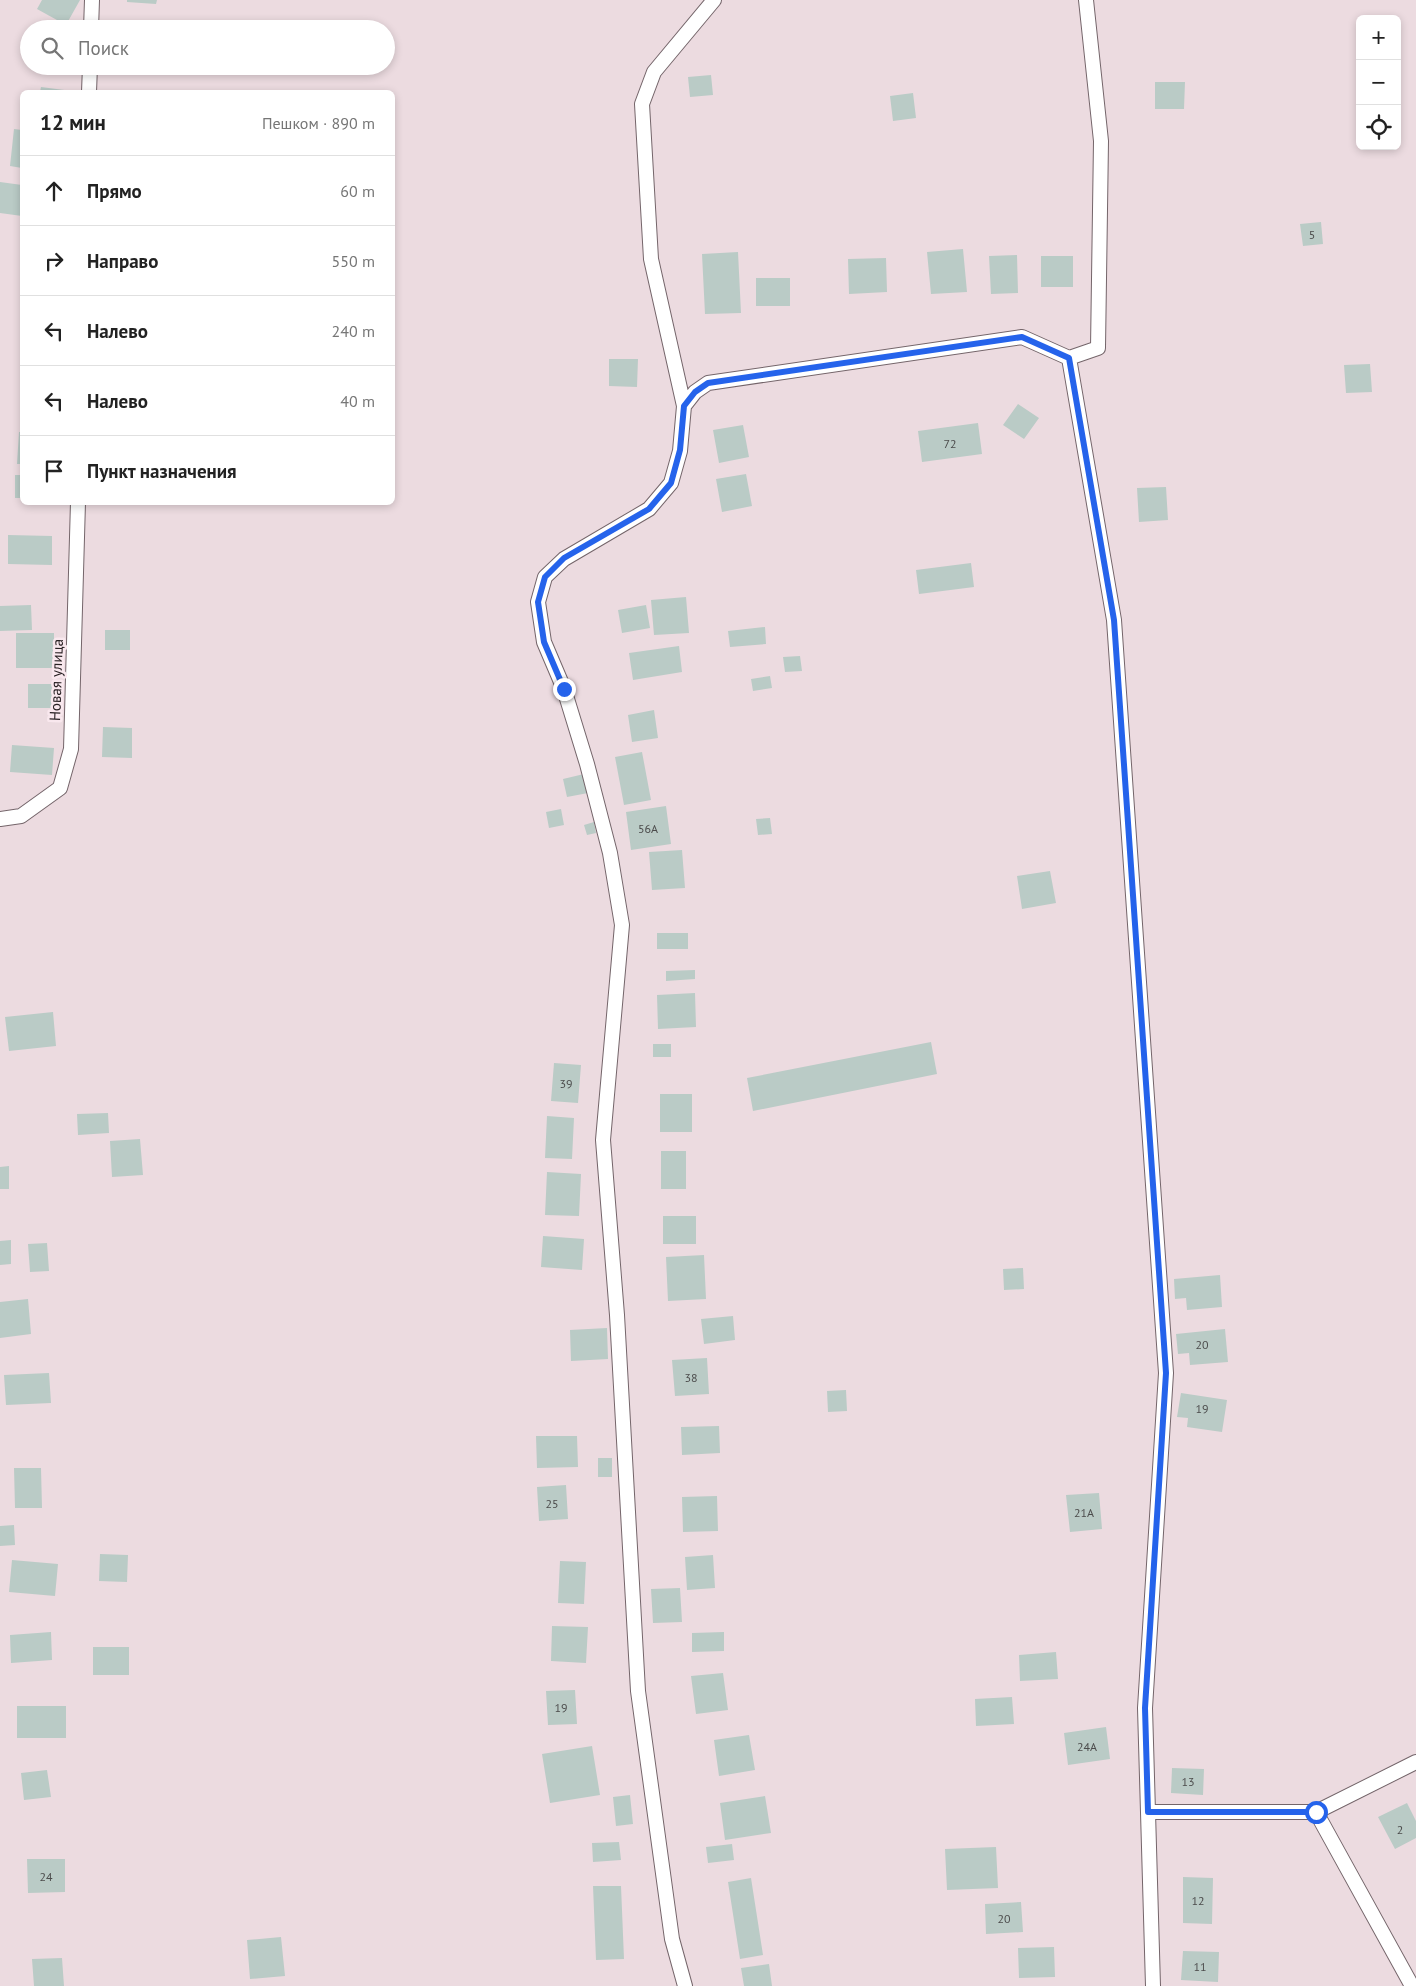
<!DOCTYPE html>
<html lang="ru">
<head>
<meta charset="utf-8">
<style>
  body { margin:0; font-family:"PT Sans",sans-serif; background:#f2f2f2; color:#222 }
  .controls { position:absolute; right:15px; top:15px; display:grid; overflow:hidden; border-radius:8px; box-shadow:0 2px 8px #0003 }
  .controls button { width:45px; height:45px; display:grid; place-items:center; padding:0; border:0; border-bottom:1px solid #e0e0e0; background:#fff; color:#222; font:25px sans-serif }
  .stop { position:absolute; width:15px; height:15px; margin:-11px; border:4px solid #2563eb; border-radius:50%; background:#fff }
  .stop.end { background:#2563eb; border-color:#fff; box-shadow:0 1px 5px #0008 }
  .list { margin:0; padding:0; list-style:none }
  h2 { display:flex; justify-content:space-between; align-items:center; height:65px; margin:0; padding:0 20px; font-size:21px }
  h2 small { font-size:16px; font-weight:400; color:#767676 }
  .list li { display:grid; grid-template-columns:32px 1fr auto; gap:15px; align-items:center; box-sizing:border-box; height:70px; padding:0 20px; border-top:1px solid #e0e0e0 }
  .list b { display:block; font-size:19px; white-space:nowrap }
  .list em { font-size:16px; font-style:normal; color:#767676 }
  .icon { flex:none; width:28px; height:28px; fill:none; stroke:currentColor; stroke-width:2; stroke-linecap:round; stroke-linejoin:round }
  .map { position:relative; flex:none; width:1416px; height:1986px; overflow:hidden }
  .search { position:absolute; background:#fff; box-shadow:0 2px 8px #0003; left:20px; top:20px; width:375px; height:55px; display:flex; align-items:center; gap:12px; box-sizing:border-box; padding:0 18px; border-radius:28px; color:#767676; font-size:19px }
  .panel { position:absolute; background:#fff; box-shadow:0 2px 8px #0003; left:20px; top:90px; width:375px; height:415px; border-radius:8px }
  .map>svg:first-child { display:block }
  .building { fill:#bacbc6 }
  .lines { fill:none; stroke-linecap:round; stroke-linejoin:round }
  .minor-casing { stroke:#74656a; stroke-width:16 }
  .minor { stroke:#fff; stroke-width:14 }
  .route { stroke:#2563eb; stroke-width:6 }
  .labels { text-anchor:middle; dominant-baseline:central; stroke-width:5; stroke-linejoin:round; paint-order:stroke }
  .number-label { font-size:12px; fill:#4c4c4c }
  .street-label { font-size:15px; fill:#282123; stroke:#f9e8ee }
</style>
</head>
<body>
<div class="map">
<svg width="1416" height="1986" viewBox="0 0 1416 1986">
  <rect width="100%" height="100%" fill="#ecdbe0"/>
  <path class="building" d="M42,0h38l-14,25 -29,-16z
    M127,0h30l-1,4 -29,-2z
    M128,66h33v8h-33z
    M711,75l2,20 -23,2 -2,-20z
    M1155,82h30l-1,27h-29z
    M41,87l31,4v1h-32z
    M913,93l3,25 -23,3 -3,-25z
    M14,129l8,1v38l-12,-2z
    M0,182l22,3v31l-22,-3z
    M1321,222l2,22 -20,2 -3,-22z
    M963,249l4,43 -36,2 -4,-42z
    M738,252l3,61 -36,1 -3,-60z
    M1017,255l1,38 -27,1 -2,-38z
    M1041,256h32v31h-32z
    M886,258l1,34 -38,2 -1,-35z
    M756,278h34v28h-34z
    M609,359h29l-1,28 -28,-1z
    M1370,364l2,28 -26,1 -2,-28z
    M1018,404l21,14 -15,21 -21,-14z
    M978,423l4,31 -60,8 -4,-31z
    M743,425l6,32 -30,6 -6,-33z
    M19,432h3v32h-5z
    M746,474l6,32 -30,6 -6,-33z
    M15,475h7v23h-7z
    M1166,487l2,33 -29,2 -2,-34z
    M8,535l44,1v29l-44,-1z
    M971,563l3,24 -55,7 -3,-24z
    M686,597l3,36 -35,2 -3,-35z
    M31,605l1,25 -32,1v-25z
    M646,605l4,23 -28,5 -4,-23z
    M765,627l1,17 -36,3 -2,-16z
    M105,630h25v20h-25z
    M16,633h38v35h-38z
    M679,646l3,26 -49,8 -4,-27z
    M800,656l2,15 -17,1 -2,-15z
    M770,676l2,12 -19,3 -2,-12z
    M28,684h28v24h-28z
    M654,710l4,28 -26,4 -4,-27z
    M103,727l29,1v30l-30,-1z
    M12,745l42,3 -2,27 -42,-3z
    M642,752l9,48 -27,5 -9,-48z
    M584,774l4,19 -21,4 -4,-18z
    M666,806l5,38 -40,6 -5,-38z
    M561,809l3,16 -15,3 -3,-16z
    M770,818l2,16 -14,1 -2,-16z
    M594,822l2,11 -9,2 -3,-10z
    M682,850l3,38 -33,2 -3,-38z
    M1050,871l6,32 -34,6 -5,-33z
    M657,933h31v16h-31z
    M695,970v9l-29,2v-10z
    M695,993l1,34 -38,2 -1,-34z
    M53,1012l3,34 -47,5 -4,-34z
    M931,1042l6,32 -184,37 -6,-33z
    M653,1044h18v13h-18z
    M554,1063l27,2 -3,38 -27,-2z
    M660,1094h32v38h-32z
    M108,1113l1,20 -31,2 -1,-21z
    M547,1116l27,2 -2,41 -27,-1z
    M140,1139l3,36 -31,2 -2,-36z
    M661,1151h25v38h-25z
    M9,1166v23h-9v-22z
    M547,1172l34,2 -2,42 -34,-1z
    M663,1216h33v28h-33z
    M543,1236l41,3 -2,31 -41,-3z
    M11,1240v24l-11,1v-24z
    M47,1243l2,28 -19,1 -2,-28z
    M704,1255l2,44 -38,2 -2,-44z
    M1023,1268l1,21 -20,1 -1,-21z
    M1220,1275l2,32 -35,3 -1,-12 -11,1 -1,-20z
    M28,1299l3,35 -31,4v-36z
    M733,1316l2,24 -31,4 -3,-25z
    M607,1328l1,31 -37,2 -1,-31z
    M1225,1329l3,33 -38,3 -1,-12 -11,1 -2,-20z
    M707,1358l2,36 -34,2 -3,-36z
    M49,1373l2,30 -45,2 -2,-30z
    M846,1390l1,21 -19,1 -1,-21z
    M1181,1393l46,7 -5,32 -35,-5 1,-9 -11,-1z
    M719,1426l1,27 -38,2 -1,-28z
    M536,1436h41l1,31 -41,1z
    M598,1458h14v19h-14z
    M14,1468h27l1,40h-27z
    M566,1485l2,34 -29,2 -2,-34z
    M1099,1493l3,36 -32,3 -4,-37z
    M717,1496l1,35 -35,1 -1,-35z
    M14,1525l1,20 -15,1v-20z
    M100,1554l28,1 -1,27 -28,-1z
    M713,1555l2,33 -28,2 -2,-33z
    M12,1560l46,4 -3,32 -46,-4z
    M560,1561l26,1 -2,42 -26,-1z
    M680,1588l2,34 -29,1 -2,-34z
    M552,1626l36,1 -2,36 -35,-2z
    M51,1632l1,28 -41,3 -1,-28z
    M724,1632v19l-32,1v-19z
    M93,1647h36v28h-36z
    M1056,1652l2,27 -38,2 -1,-26z
    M723,1673l5,37 -32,4 -5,-38z
    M575,1690l2,34 -29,1 -2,-34z
    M1012,1697l2,27 -38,2 -1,-27z
    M17,1706h49v32h-49z
    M1106,1727l4,32 -42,6 -4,-32z
    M749,1735l6,35 -36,6 -5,-36z
    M592,1746l8,49 -50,8 -8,-49z
    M1172,1768l32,1 -1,26 -32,-2z
    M47,1770l4,27 -27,3 -3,-27z
    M630,1795l3,29 -17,2 -3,-29z
    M765,1796l6,37 -46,7 -5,-37z
    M1407,1803l9,18v17l-21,11 -17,-32z
    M619,1842l2,18 -28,2 -1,-19z
    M732,1844l2,16 -26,3 -2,-16z
    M996,1847l2,41 -51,2 -2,-41z
    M27,1859h38v33l-37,1z
    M1183,1877l30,1 -1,46 -29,-1z
    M751,1878l12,77 -23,4 -12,-77z
    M593,1886h28l3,73 -28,1z
    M1021,1902l2,30 -37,2 -1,-30z
    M281,1937l4,39 -35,3 -3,-39z
    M1054,1947l1,30 -36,1 -1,-30z
    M1183,1951l36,1 -1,30 -37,-2z
    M62,1958l2,28h-30l-2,-27z
    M769,1964l3,22h-28l-3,-18z"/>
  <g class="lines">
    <defs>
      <path id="minor" d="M1086,0l15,141 -3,207 -29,10 45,262 52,753 -21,335 8,278
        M91,29l1,-29
        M89,92l1,-26
        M684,406l11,-14 13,-9 314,-46 47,21
        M0,819l21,-3 39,-28 11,-39 7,-247
        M1148,1812h168l100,-50
        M1316,1812l96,174
        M685,1986l-13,-47 -34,-248 -21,-376 -14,-175 19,-215 -12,-72 -23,-89 -23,-75 -20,-47 -6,-40 7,-25 19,-18 85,-50 22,-26 9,-32 4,-45 -33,-147 -9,-155 12,-32 60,-72"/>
    </defs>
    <use href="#minor" class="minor-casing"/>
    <use href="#minor" class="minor"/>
  </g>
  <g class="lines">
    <path class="route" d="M564,689l-20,-47 -6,-40 7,-25 19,-19 85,-49 22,-26 9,-33 4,-44 11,-14 13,-9 314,-46 47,21 45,262 52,753 -21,335 3,104h168"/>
  </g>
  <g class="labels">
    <g class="number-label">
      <text x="1312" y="234">5</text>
      <text x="950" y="443">72</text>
      <text x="648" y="828">56А</text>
      <text x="566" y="1083">39</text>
      <text x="1202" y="1344">20</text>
      <text x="691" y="1377">38</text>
      <text x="1202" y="1408">19</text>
      <text x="552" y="1503">25</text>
      <text x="1084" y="1512">21А</text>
      <text x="561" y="1707">19</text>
      <text x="1087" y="1746">24А</text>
      <text x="1188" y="1781">13</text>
      <text x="1400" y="1829">2</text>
      <text x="46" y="1876">24</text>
      <text x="1198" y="1900">12</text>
      <text x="1004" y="1918">20</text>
      <text x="1200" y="1966">11</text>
    </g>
    <g class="street-label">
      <text transform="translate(56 680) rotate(-88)">Новая улица</text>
    </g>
  </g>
</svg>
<div class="controls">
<button>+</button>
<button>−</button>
<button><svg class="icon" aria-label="locate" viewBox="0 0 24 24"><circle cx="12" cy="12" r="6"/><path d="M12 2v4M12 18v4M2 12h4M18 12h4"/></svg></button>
</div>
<div class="stop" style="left:1316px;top:1812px"></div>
<div class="stop end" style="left:564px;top:689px"></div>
<div class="search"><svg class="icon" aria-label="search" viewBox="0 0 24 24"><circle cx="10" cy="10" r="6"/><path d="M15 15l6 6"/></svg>Поиск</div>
<section class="panel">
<h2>12 мин<small>Пешком · 890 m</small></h2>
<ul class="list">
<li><svg class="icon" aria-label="ahead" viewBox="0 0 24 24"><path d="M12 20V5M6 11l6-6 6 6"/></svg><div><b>Прямо</b></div><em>60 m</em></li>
<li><svg class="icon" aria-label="right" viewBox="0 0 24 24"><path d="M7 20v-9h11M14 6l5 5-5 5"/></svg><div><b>Направо</b></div><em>550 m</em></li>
<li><svg class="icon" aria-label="left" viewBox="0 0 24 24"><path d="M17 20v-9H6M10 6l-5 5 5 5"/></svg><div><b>Налево</b></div><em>240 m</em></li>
<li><svg class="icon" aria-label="left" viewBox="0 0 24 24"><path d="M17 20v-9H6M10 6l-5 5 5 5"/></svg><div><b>Налево</b></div><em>40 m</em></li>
<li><svg class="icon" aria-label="arrive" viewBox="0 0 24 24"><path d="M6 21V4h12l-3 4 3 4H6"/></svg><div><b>Пункт назначения</b></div></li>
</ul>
</section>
</div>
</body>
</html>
